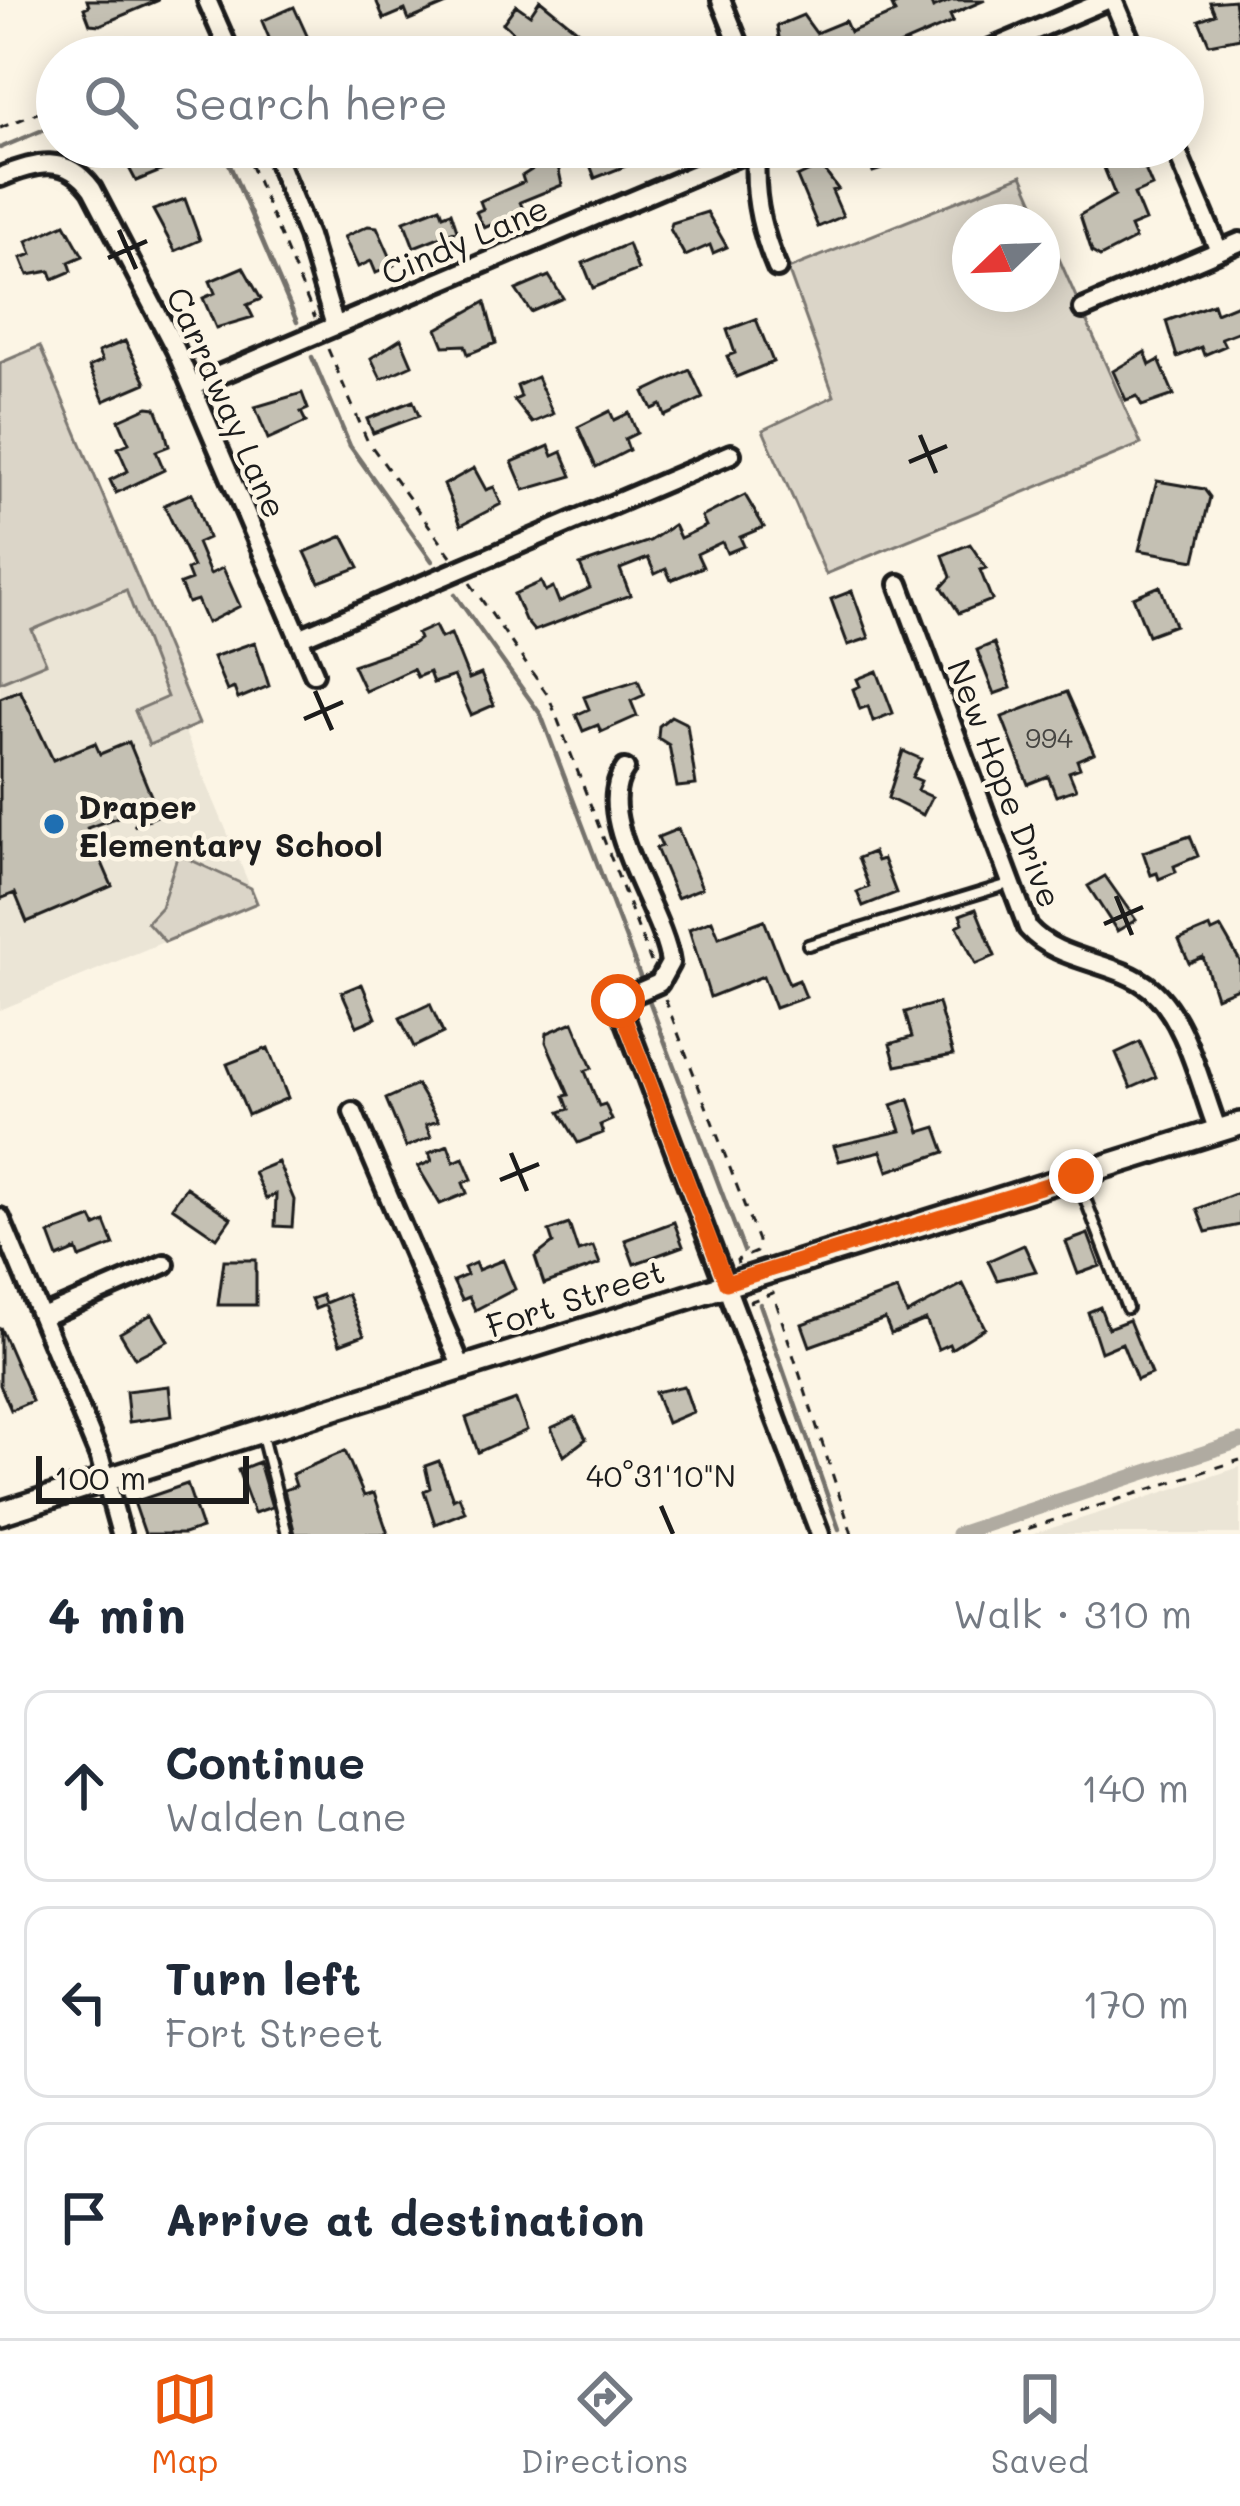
<!DOCTYPE html>
<html lang="en">
<head>
<meta charset="utf-8">
<style>
  body { margin:0; font-family:Mali,sans-serif; background:#f2f2f3; color:#1f2937 }
  .compass { position:absolute; left:952px; top:204px; width:108px; height:108px; border-radius:50%; background:#fff; box-shadow:0 6px 30px #0003; rotate:247deg }
  .scale { position:absolute; left:36px; bottom:30px; width:213px; box-sizing:border-box; padding-left:12px; border:6px solid #1c1c1c; border-top:0; font-size:33px; line-height:42px; white-space:nowrap; color:#1c1c1c; -webkit-text-stroke:9px #fcf5e5; paint-order:stroke }
  .stop { position:absolute; width:36px; height:36px; margin:-27px; border:9px solid #ea580c; border-radius:50%; background:#fff }
  .stop.end { background:#ea580c; border-color:#fff; box-shadow:0 3px 12px #0008 }
  .list { margin:0; padding:0; list-style:none }
  h2 { display:flex; justify-content:space-between; align-items:center; height:156px; margin:0; padding:0 48px; font-size:51px }
  h2 small { font-size:39px; font-weight:400; color:#747a83 }
  .list li { display:grid; grid-template-columns:78px 1fr auto; gap:36px; align-items:center; box-sizing:border-box; height:192px; margin:0 24px 24px; padding:0 24px; border:3px solid #e0e1e3; border-radius:24px }
  .list b { display:block; font-size:45px; white-space:nowrap }
  .list p { margin:0; font-size:39px; white-space:nowrap; color:#747a83 }
  .list em { font-size:39px; font-style:normal; color:#747a83 }
  .icon { flex:none; width:66px; height:66px; fill:none; stroke:currentColor; stroke-width:2; stroke-linecap:round; stroke-linejoin:round }
  .map { position:relative; flex:none; width:1240px; height:1534px; overflow:hidden }
  .search { position:absolute; background:#fff; box-shadow:0 6px 30px #0003; left:36px; right:36px; top:36px; height:132px; display:flex; align-items:center; gap:30px; box-sizing:border-box; padding:0 42px; border-radius:66px; color:#747a83; font-size:45px }
  .sheet { height:804px; background:#fff }
  nav { display:flex; justify-content:space-around; align-items:center; box-sizing:border-box; height:168px; border-top:3px solid #e0e1e3; background:#fff; font-size:33px; color:#747a83 }
  nav a { display:grid; justify-items:center; gap:6px }
  nav .on { color:#ea580c }
  .map>svg:first-child { display:block }
  .built { fill:#ebe5d6 }
  .green { fill:#dbd5c8; stroke:#7c7872; stroke-width:3; fill-rule:evenodd }
  .lines { fill:none; stroke-linecap:round; stroke-linejoin:round }
  .stream { stroke:#75726c; stroke-width:4.5 }
  .canal { stroke:#b0aba1; stroke-width:15 }
  .building { fill:#c4c0b3; stroke:#1c1c1c; stroke-width:3 }
  .service-casing { stroke:#1c1c1c; stroke-width:16 }
  .minor-casing { stroke:#1c1c1c; stroke-width:26 }
  .tertiary-casing { stroke:#1c1c1c; stroke-width:30 }
  .path { stroke:#1c1c1c; stroke-width:3; stroke-dasharray:9 9; stroke-linecap:butt }
  .service { stroke:#fcf5e5; stroke-width:8 }
  .minor { stroke:#fcf5e5; stroke-width:16 }
  .tertiary { stroke:#fcf5e5; stroke-width:21 }
  .route { stroke:#ea580c; stroke-width:15 }
  .ticks { fill:none; stroke:#1c1c1c; stroke-width:4.5 }
  .poi-dot { fill:#1f6fb2; stroke:#fcf5e5; stroke-width:4.5 }
  .labels { text-anchor:middle; dominant-baseline:central; stroke-width:9; stroke-linejoin:round; paint-order:stroke }
  .number-label { font-size:27px; fill:#464542 }
  .street-label { font-size:33px; fill:#1c1c1c; stroke:#fcf5e5 }
  .poi-label { font-size:33px; font-weight:bold; fill:#1c1c1c; stroke:#fcf5e5; text-anchor:start }
  .ticks-label { font-size:30px; text-anchor:middle; fill:#1c1c1c; stroke:#fcf5e5; stroke-width:9; stroke-linejoin:round; paint-order:stroke }
</style>
</head>
<body>
<div class="map">
<svg width="1240" height="1534" viewBox="0 0 1240 1534">
  <rect width="100%" height="100%" fill="#fcf5e5"/>
  <filter id="ink" filterUnits="userSpaceOnUse"><feTurbulence type="fractalNoise" baseFrequency=".00833" numOctaves="2"/><feDisplacementMap in="SourceGraphic" scale="24" xChannelSelector="R" yChannelSelector="G"/><feConvolveMatrix kernelMatrix="1 2 1 2 8 2 1 2 1" color-interpolation-filters="sRGB"/></filter>
  <g filter="url(#ink)">
    <path class="built" d="M40,346l159,378 -15,6 73,173 -257,107v-647z
      M1240,1467v67h-207l85,-27z"/>
    <path class="green" d="M1022,175l119,269 -315,130 -63,-144 71,-34 -46,-127zM970,222h72v72h-72z
      M40,346l159,378 -50,21 -14,-34 32,-14 -41,-107 -94,40 14,33 -46,19v-319z
      M178,854l73,34 6,15 -92,39 -18,-20 14,-15z"/>
    <g class="lines">
      <path class="stream" d="M222,147l75,175
        M0,148l57,-24
        M312,357l38,89 82,115
        M455,595l86,120 203,536
        M760,1304l79,225"/>
      <path class="canal" d="M958,1534l282,-93"/>
    </g>
    <path class="building" d="M87,0h72l-59,25 -10,-1 -6,-16 5,-2z
      M376,0h80l-47,20 -4,-10 -21,9z
      M540,0l37,30 -19,27 -9,-4 -8,4 -38,-34 13,-18 14,10z
      M906,0h24l3,8 19,-8h33l-35,15 3,7 -81,35h-10l-4,-9 -20,9h-52l-6,-14 -3,-17 26,-11 13,18 29,-12 5,11 45,-19 -3,-7z
      M1234,0l6,38 -31,6 -10,-24 16,-6 -5,-12z
      M294,7l20,44 -37,6 -15,-36z
      M118,147h39l9,22 -30,12z
      M534,147h20l8,38 -42,17 4,9 -40,17 -8,-16 7,-3 -3,-8 44,-19 -2,-6 19,-12z
      M604,147h26l6,15 -41,16 -9,-24z
      M874,147h34l5,12 -40,13 -9,-21z
      M1136,148l16,38 -18,8 11,27 -15,6 5,12 -35,18 -8,-5 -12,-37 35,-20 -13,-32z
      M821,166l17,23 -6,2 11,25 -25,11 -21,-50z
      M185,199l15,41 -25,11 -22,-41z
      M440,207l3,8 8,-3 6,18 -43,17 -10,-26z
      M707,212l20,35 -14,6 -3,-8 -25,11 -15,-27 2,-6z
      M65,224l18,32 -14,6 3,9 -19,8 -3,-8 -22,4 -7,-17 11,-4 -5,-13z
      M368,226l9,1 17,38 -18,8 -5,-12 -13,6 -14,-30z
      M628,244l10,26 -45,18 -10,-25z
      M243,267l18,32 -14,6 6,12 -37,11 -13,-30 12,-5 -5,-12z
      M549,276l14,22 -32,14 -15,-22z
      M485,302l11,41 -28,11 -3,-9 -21,1 -7,-17z
      M1240,303v28l-19,7 4,8 -21,9 -3,-8 -24,10 -11,-36 47,-17 3,9z
      M756,319l17,43 -37,15 -9,-21 8,-3 -8,-23z
      M401,339l11,26 -31,14 -10,-21z
      M125,341l21,42 -42,18 -15,-34 13,-6 -4,-9z
      M1145,352l5,13 9,-5 15,35 -32,11 -5,-10 -11,4 -13,-29z
      M690,370l13,28 -38,18 -4,-11 -9,4 -8,-17z
      M537,377l16,37 -21,9 -18,-23 7,-3 -4,-11z
      M302,393l6,16 -7,3 5,10 -38,17 -13,-32z
      M413,401l6,15 -46,17 -6,-14z
      M148,407l8,1 9,23 4,15 -13,5 8,19 -48,23 -6,-13 18,-9 -10,-23 11,-5 -10,-23z
      M610,411l4,9 15,-7 8,20 -12,6 4,11 -33,17 -18,-40z
      M549,446l4,10 9,-4 10,24 -48,14 -12,-28z
      M474,468l12,22 8,-3 7,17 -40,21 -17,-40z
      M1157,481l47,8 6,8 -15,63 -56,-10z
      M192,493l16,45 -11,5 13,31 13,-6 17,38 -33,17 -10,-23 -9,3 -8,-19 11,-4 -4,-10 6,-3 -29,-62z
      M745,495l19,32 -24,10 4,9 -17,7 -5,-11 -25,12 6,13 -32,13 -5,-11 -11,5 -7,-16 -28,11 10,26 -96,36 -9,-11 -11,-26 27,-12 4,9 8,-4 6,15 31,-14 -10,-23 70,-24 24,-16 6,13 26,-12 -4,-9z
      M343,536l16,31 -40,15 -14,-30z
      M970,544l16,24 -6,2 12,30 -33,13 -17,-26 9,-10 -8,-22z
      M1160,586l15,39 -27,10 -15,-38z
      M852,591l17,47 -21,7 -17,-46z
      M435,626l6,12 10,-4 18,45 12,-5 13,31 -23,10 -17,-39 -21,7 -4,-11 -12,5 -4,-8 -48,22 -12,-26 58,-20 8,-6 -2,-5z
      M255,642l14,44 -31,13 -4,-11 -7,3 -14,-34z
      M994,643l17,45 -17,6 -17,-44z
      M877,671l16,42 -20,8 -5,-15 -8,3 -7,-20 7,-3 -3,-7z
      M638,680l6,15 -13,6 6,15 -36,16 -3,-7 -15,6 -7,-16 13,-6 -5,-12z
      M20,690l33,70 42,-17 5,11 29,-12 30,73 -25,11 17,-21 -64,23 25,58 -85,36 -12,-29 -15,6v-201z
      M1067,692l27,61 -17,7 3,8 -11,4 7,17 -20,7 -8,-20 -20,8 -26,-67z
      M671,716l16,8 9,61 -19,2 -8,-42 -11,-7 1,-12z
      M903,751l18,8 -9,18 9,4 -4,9 15,7 -9,18 -35,-17z
      M678,829l24,59 -25,10 -21,-50 6,-2 -4,-9z
      M1190,836l8,20 -24,10 2,6 -17,7 -2,-6 -6,2 -8,-23z
      M873,852l4,9 6,-2 13,34 -33,13 -6,-14 12,-5 -11,-29z
      M1105,876l31,44 -19,11 -29,-45z
      M976,909l19,47 -19,8 -19,-38 6,-3 -3,-8z
      M712,920l7,17 45,-17 25,64 10,-4 7,17 -31,11 -12,-32 -53,21 -21,-68z
      M1210,927l2,5 9,-4 19,33v26l-24,10 -13,-40 -14,6 -10,-23z
      M362,984l14,34 -19,8 -15,-34z
      M938,1003l15,52 -57,11 -6,-22 22,-7 -7,-25z
      M430,1004l13,29 -29,14 -14,-29z
      M573,1022l19,46 -7,3 14,35 6,-2 7,16 -12,5 3,8 -25,10 -18,-31 9,-3 -5,-13 5,-1 -23,-53 1,-9z
      M1140,1042l16,35 -25,11 -15,-35z
      M268,1048l20,50 -40,17 -21,-51z
      M417,1085l21,36 -12,4 5,12 -25,10 -20,-48z
      M909,1099l11,33 16,-5 9,25 -57,19 -7,-20 -42,10 -5,-15 67,-15 -9,-26z
      M448,1145l6,17 9,-4 9,21 -9,4 4,10 -27,11 -22,-37 14,-6 -3,-8z
      M278,1162l16,38 -2,27 -17,-1 1,-32 -10,5 -12,-27z
      M186,1187l45,31 -14,20 -45,-31z
      M1240,1192v33l-34,7 -9,-23z
      M92,1218l4,8 9,-4 9,23 -34,13 -3,-8 -19,8 -9,-24z
      M674,1222l9,24 -49,18 -9,-24z
      M569,1224l9,27 15,-5 7,18 -56,20 -9,-27 18,-14 -4,-12z
      M1088,1234l12,32 -22,8 -12,-32z
      M1024,1245l12,26 -39,9 -9,-19z
      M224,1260h32v45h-38z
      M503,1260l12,29 -40,21 -6,-13 -7,3 -9,-19 14,-6 -3,-7 11,-5 3,7z
      M963,1284l22,44 -34,21 -2,-5 -11,5 -12,-29 -35,14 -6,-15 -75,27 -8,-22 95,-34 10,24z
      M347,1294l17,41 -24,9 -15,-39 -10,4 -4,-10 11,-4 3,8z
      M1100,1307l8,21 21,-8 22,54 -14,6 -15,-37 -21,9 -13,-40z
      M152,1314l16,27 -33,17 -15,-25z
      M0,1327l32,74 -21,9 -11,-25z
      M169,1386l3,30 -43,6 -3,-31z
      M684,1386l9,26 -26,11 -12,-31z
      M516,1400l11,30 -49,22 -12,-34z
      M575,1417l11,22 -22,17 -13,-28z
      M345,1451l19,45 10,-3 14,41h-93l-11,-44 12,-4 -4,-12z
      M439,1461l14,38 6,-3 6,16 -30,12 -11,-33 6,-3 -5,-22z
      M259,1462l13,45 -18,6 -16,-43z
      M187,1484l15,44 -18,6h-39l-11,-32z"/>
    <g class="lines">
      <defs>
        <path id="service" d="M808,945l201,-61
          M1078,1180l49,128
          M261,1432l26,102"/>
        <path id="minor" d="M207,0l25,57
          M721,0l23,57
          M1113,0l24,57
          M972,57l135,-57
          M272,147l36,89 27,90
          M757,147c-5,42 3,82 20,121
          M1175,147l44,104
          M0,177c36,-15 66,-23 92,12l84,161 138,323
          M1083,309l157,-67
          M193,386l566,-239
          M899,584l129,344c31,35 88,32 123,61 36,30 50,100 67,142
          M299,638l432,-184
          M625,769c-35,46 38,141 45,194l-11,20 -41,18 202,533
          M353,1112l109,256
          M0,1218l100,240 21,76
          M42,1317l123,-53"/>
        <path id="tertiary" d="M0,1513l1240,-389"/>
      </defs>
      <use href="#service" class="service-casing"/>
      <use href="#minor" class="minor-casing"/>
      <use href="#tertiary" class="tertiary-casing"/>
      <path class="path" d="M0,128l57,-23
        M243,147l72,171
        M328,349l39,91 84,116
        M470,583l79,114 102,265
        M665,999l93,242 -2,11 -19,8 1,4
        M749,1302l24,-9 79,241
        M1011,1534l229,-74"/>
      <use href="#service" class="service"/>
      <use href="#minor" class="minor"/>
      <use href="#tertiary" class="tertiary"/>
    </g>
  </g>
  <g class="lines" filter="url(#ink)">
    <path class="route" d="M618,1001l108,282 350,-107"/>
  </g>
  <path class="ticks" d="M119,230l17,39M108,258l39,-17M920,435l16,38M909,462l38,-16M315,691l17,39M304,719l39,-17M1116,896l16,39M1104,924l39,-17M511,1153l16,38M500,1180l39,-16M661,1506l12,28"/>
  <circle class="poi-dot" cx="54" cy="824" r="12"/>
  <g class="labels">
    <g class="number-label">
      <text x="1049" y="737">994</text>
    </g>
    <g class="street-label">
      <text transform="translate(464 239) rotate(-23)">Cindy Lane</text>
      <text transform="translate(228 402) rotate(66)">Carraway Lane</text>
      <text transform="translate(1006 783) rotate(69)">New Hope Drive</text>
      <text transform="translate(575 1297) rotate(-18)">Fort Street</text>
    </g>
    <g class="poi-label">
      <text x="78" y="805">Draper<tspan x="78" dy="38">Elementary School</tspan></text>
    </g>
  </g>
  <g class="ticks-label">
    <text x="661" y="1487">40°31'10"N</text>
  </g>
</svg>
<svg class="compass" viewBox="-18 -18 36 36"><path d="M0-13l5 13h-10z" fill="#e53935"/><path d="M0 13l5-13h-10z" fill="#747a83"/></svg>
<div class="scale">100 m</div>
<div class="stop" style="left:618px;top:1001px"></div>
<div class="stop end" style="left:1076px;top:1176px"></div>
<div class="search"><svg class="icon" aria-label="search" viewBox="0 0 24 24"><circle cx="10" cy="10" r="6"/><path d="M15 15l6 6"/></svg>Search here</div>
</div>
<section class="sheet">
<h2>4 min<small>Walk · 310 m</small></h2>
<ul class="list">
<li><svg class="icon" aria-label="ahead" viewBox="0 0 24 24"><path d="M12 20V5M6 11l6-6 6 6"/></svg><div><b>Continue</b><p>Walden Lane</p></div><em>140 m</em></li>
<li><svg class="icon" aria-label="left" viewBox="0 0 24 24"><path d="M17 20v-9H6M10 6l-5 5 5 5"/></svg><div><b>Turn left</b><p>Fort Street</p></div><em>170 m</em></li>
<li><svg class="icon" aria-label="arrive" viewBox="0 0 24 24"><path d="M6 21V4h12l-3 4 3 4H6"/></svg><div><b>Arrive at destination</b></div></li>
</ul>
</section>
<nav>
<a class="on"><svg class="icon" aria-label="map" viewBox="0 0 24 24"><path d="M3 6l6-2 6 2 6-2v14l-6 2-6-2-6 2zM9 4v14M15 6v14"/></svg>Map</a>
<a><svg class="icon" aria-label="directions" viewBox="0 0 24 24"><path d="M12 3l9 9-9 9-9-9zM9 14v-3h6M13 9l2 2-2 2"/></svg>Directions</a>
<a><svg class="icon" aria-label="saved" viewBox="0 0 24 24"><path d="M7 4h10v16l-5-4-5 4z"/></svg>Saved</a>
</nav>
</body>
</html>
